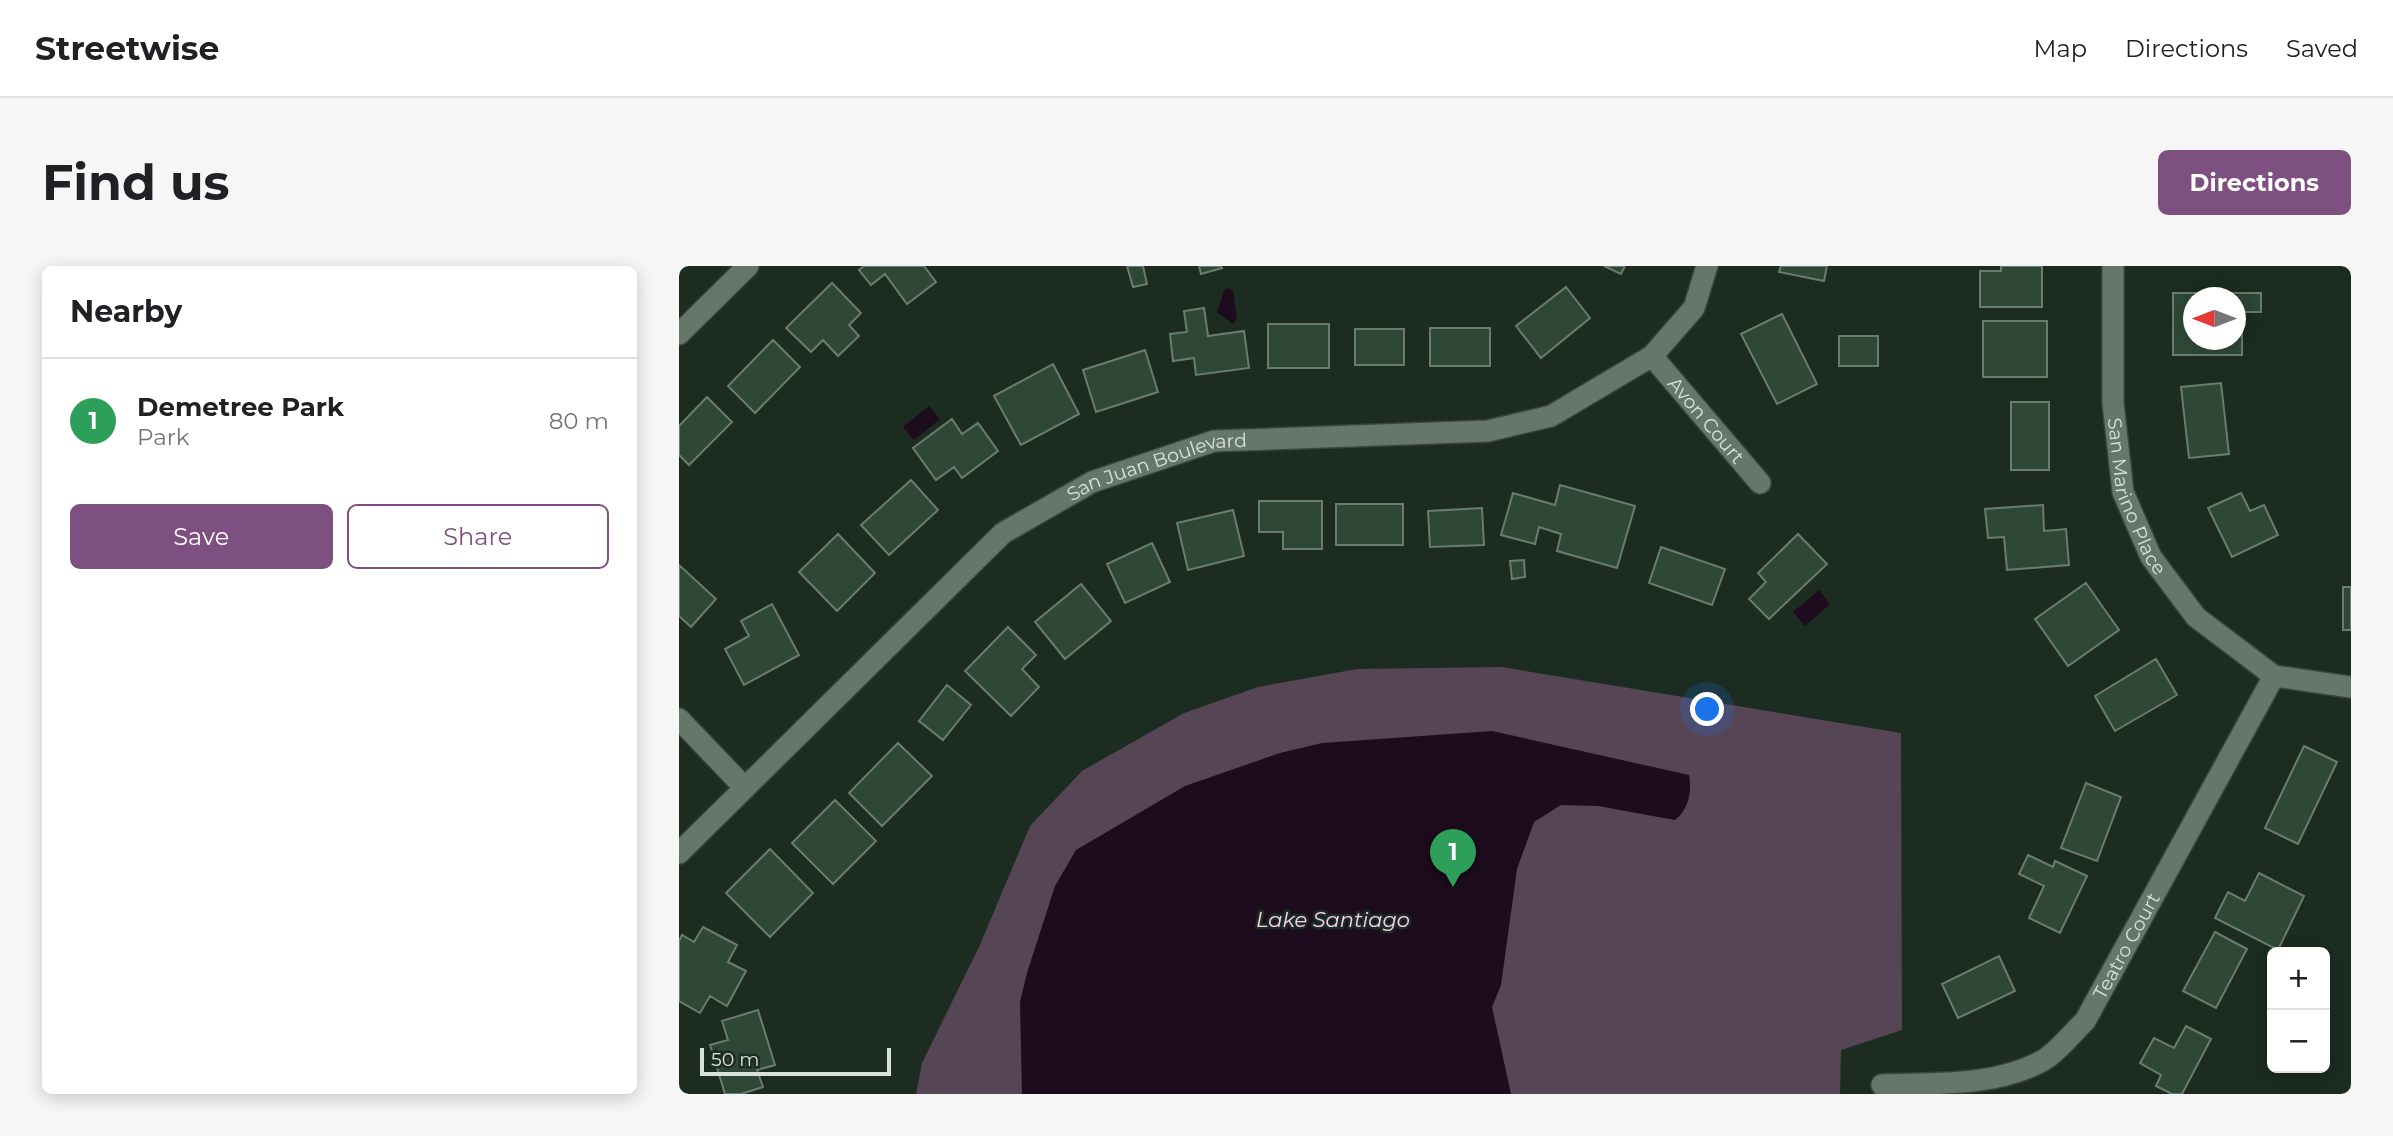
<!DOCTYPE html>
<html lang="en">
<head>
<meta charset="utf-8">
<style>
  body { margin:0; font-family:Montserrat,sans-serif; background:#f6f6f6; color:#202124 }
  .controls { position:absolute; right:21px; bottom:21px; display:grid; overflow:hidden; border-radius:10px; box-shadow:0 4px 18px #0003 }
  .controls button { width:63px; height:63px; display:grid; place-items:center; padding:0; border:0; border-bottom:2px solid #e0e0e0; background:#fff; color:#202124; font:35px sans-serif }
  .compass { position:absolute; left:1504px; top:21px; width:63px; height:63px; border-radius:50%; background:#fff; box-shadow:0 4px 18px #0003; rotate:270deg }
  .scale { position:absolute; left:21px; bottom:18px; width:191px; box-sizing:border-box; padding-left:7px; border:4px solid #d8e2db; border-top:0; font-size:19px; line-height:24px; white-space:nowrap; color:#d8e2db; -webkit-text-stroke:5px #1c2c21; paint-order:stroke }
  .you { position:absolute; left:1029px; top:444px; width:24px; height:24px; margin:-18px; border:5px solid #fff; border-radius:50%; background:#1a73e8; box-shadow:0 0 0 10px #1a73e833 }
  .badge { display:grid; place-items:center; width:46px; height:46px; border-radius:50%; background:#7e5081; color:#fff; font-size:23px; font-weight:700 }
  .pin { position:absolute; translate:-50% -58px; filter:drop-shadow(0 2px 4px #0008) }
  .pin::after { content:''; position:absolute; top:37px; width:24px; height:21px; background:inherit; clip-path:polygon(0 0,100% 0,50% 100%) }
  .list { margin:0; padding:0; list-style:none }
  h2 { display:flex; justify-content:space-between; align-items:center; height:91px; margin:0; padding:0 28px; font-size:30px }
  h2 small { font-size:23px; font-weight:400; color:#757577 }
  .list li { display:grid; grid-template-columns:46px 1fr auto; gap:21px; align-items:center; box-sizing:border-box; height:126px; padding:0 28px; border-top:2px solid #e0e0e0 }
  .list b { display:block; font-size:26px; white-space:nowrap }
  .list p { margin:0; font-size:23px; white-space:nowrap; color:#757577 }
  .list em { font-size:23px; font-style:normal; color:#757577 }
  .actions { display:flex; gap:14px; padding:21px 28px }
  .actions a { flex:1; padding:16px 0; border:2px solid #7e5081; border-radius:10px; text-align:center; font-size:24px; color:#7e5081 }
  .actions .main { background:#7e5081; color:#fff }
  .map { position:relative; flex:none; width:1672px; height:828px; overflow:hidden; border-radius:10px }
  header { display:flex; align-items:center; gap:42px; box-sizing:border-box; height:98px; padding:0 35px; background:#fff; border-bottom:2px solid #e0e0e0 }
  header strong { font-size:33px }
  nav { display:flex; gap:38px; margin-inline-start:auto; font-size:24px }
  .intro { display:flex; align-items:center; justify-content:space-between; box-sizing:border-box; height:168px; padding:0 42px }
  h1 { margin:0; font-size:49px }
  .button { padding:18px 32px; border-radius:10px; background:#7e5081; color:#fff; font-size:24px; font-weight:700 }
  main { display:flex; gap:42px; padding:0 42px }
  aside { flex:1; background:#fff; border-radius:10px; box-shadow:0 4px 18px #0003 }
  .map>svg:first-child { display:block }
  .green { fill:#564555 }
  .water { fill:#1d0c1d }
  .building { fill:#2e4736; stroke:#6a7c6f; stroke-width:2; fill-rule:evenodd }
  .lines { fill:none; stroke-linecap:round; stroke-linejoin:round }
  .minor-casing { stroke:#38453d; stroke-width:24 }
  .minor { stroke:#65776a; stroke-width:21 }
  .labels { text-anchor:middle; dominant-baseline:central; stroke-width:5; stroke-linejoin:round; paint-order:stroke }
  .street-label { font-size:19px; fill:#d8e2db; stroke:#1c2c21 }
  .water-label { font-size:21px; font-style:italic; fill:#fad0f9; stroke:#1c2c21 }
</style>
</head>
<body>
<header>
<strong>Streetwise</strong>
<nav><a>Map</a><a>Directions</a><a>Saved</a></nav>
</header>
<div class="intro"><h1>Find us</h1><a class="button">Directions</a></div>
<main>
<aside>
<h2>Nearby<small></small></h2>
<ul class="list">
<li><span class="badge" style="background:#2e9e5b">1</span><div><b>Demetree Park</b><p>Park</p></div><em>80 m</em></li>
</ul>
<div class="actions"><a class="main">Save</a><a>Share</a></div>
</aside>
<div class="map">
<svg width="1672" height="828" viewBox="0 0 1672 828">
  <rect width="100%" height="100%" fill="#1c2c21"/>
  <path class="green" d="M823,401l399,66 1,297 -61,20 -1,44h-924l6,-31 57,-116 51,-121 52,-55 102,-58 74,-26 99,-18z"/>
  <path class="water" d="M548,22l6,3 4,28 -4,5 -16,-12 7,-21z
    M250,140l11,13 -26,21 -11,-13z
    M1140,324l11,14 -25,22 -12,-14z
    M813,465l197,44c3,16 0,34 -14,45l-77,-14 -37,-1 -27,17 -17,47 -16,116 -9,22 19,87h-489l-2,-92 7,-29 28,-87 21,-36 109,-64 95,-33 42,-10z"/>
  <path class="building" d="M185,0h60l12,16 -29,22 -22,-30 -14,11 -12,-15z
    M448,0h16l4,18 -14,3z
    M520,0h22l1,2 -21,6z
    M925,0h21l-4,8z
    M1102,0h46l-3,15 -45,-9z
    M1322,0h41v41h-62v-36h21z
    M153,17l29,30 -12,12 10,11 -21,20 -15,-16 -12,12 -25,-24z
    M887,21l24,31 -49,40 -25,-32z
    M1494,27h88v19h-19v43h-69zM1514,32h42v42h-42z
    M525,42l4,28 36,-5 5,37 -53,7 -2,-17 -21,3 -3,-27 17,-2 -3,-21z
    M1103,48l35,70 -40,20 -36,-70z
    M1304,55h64v56h-64z
    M589,58h61v44h-61z
    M751,62h60v38h-60z
    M676,63h49v36h-49z
    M1160,70h39v30h-39z
    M94,74l27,27 -45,46 -27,-27z
    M466,84l13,42 -62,20 -13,-42z
    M374,98l26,50 -58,31 -27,-49z
    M1542,117l8,71 -40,4 -8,-71z
    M28,131l25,25 -43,43 -10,-10v-29z
    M1332,136h38v68h-38z
    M273,153l10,15 16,-11 20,28 -36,27 -8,-11 -18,13 -23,-32z
    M232,214l27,30 -49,45 -28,-30z
    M881,219l75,21 -18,62 -60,-17 4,-17 -22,-7 -4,17 -34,-9 12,-42 42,12z
    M1562,227l9,18 14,-6 14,30 -46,22 -24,-49z
    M580,235h63v48h-39v-17h-24z
    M657,238h67v41h-67z
    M1364,239l1,26 22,-2 3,36 -62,5 -3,-33 -16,1 -3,-29z
    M803,242l2,37 -54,2 -2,-36z
    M554,244l11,46 -56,14 -11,-47z
    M159,268l37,39 -38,38 -38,-39z
    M1119,268l29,30 -58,55 -20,-20 17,-17 -8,-9z
    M473,277l18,39 -45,21 -18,-39z
    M982,281l64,22 -13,36 -63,-22z
    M845,294l1,17 -13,2 -2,-18z
    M0,299l37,34 -25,28 -12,-11z
    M1407,317l33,47 -51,36 -33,-47z
    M402,318l30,37 -46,38 -30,-37z
    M1664,321h8v43h-8z
    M93,338l27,51 -55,30 -19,-36 24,-13 -8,-15z
    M329,361l28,28 -14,14 17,18 -28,29 -46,-45z
    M1477,393l21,36 -62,36 -20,-35z
    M268,419l24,20 -28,35 -24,-19z
    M219,477l34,33 -50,50 -33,-33z
    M1625,480l33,16 -39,82 -33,-16z
    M1407,517l35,14 -24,64 -36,-13z
    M156,534l41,41 -43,43 -41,-41z
    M91,583l43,44 -43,44 -44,-44z
    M1349,589l25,12 2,-6 32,15 -27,57 -31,-15 15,-32 -25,-12z
    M1580,607l45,23 -26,54 -63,-32 13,-26 17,9z
    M24,661l34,18 -9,17 18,9 -19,35 -17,-10 -10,17 -21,-12v-60l3,-6 12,7z
    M1536,666l32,17 -31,59 -33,-17z
    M1320,690l16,35 -57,27 -16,-34z
    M79,744l17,55 -18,5 6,17 -22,7h-16l-15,-49 18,-5 -6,-19z
    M1507,760l25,13 -29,55h-10l-16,-8 5,-11 -21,-12 14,-25 20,10z"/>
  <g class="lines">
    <defs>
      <g id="minor">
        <path id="s1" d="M1434,0v137l10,89 28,65 45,60 78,59 77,11"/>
        <path d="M0,68l69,-68"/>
        <path id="s2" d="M973,90l108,127"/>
        <path d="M0,453l66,69"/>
        <path id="s3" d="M0,587l324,-320 89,-51 122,-41 274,-10 63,-15 101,-60 42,-48 13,-42"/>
        <path id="s4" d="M1203,819c52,-2 113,2 160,-24 16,-9 30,-28 43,-40l189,-345"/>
      </g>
    </defs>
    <use href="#minor" class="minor-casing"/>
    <use href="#minor" class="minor"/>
  </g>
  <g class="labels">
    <g class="street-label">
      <text stroke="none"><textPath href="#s2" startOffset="84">Avon Court</textPath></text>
      <text stroke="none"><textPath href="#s3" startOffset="625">San Juan Boulevard</textPath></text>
      <text stroke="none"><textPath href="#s1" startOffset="234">San Marino Place</textPath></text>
      <text stroke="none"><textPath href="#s4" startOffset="308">Teatro Court</textPath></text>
    </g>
    <g class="water-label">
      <text x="654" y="653">Lake Santiago</text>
    </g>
  </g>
</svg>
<div class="controls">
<button>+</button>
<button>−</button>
</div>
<svg class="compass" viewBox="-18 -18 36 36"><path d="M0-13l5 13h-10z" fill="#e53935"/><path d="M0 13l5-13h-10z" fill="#757577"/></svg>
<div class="scale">50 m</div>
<div class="you"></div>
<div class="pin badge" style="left:774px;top:621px;background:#2e9e5b">1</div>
</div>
</main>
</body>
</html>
